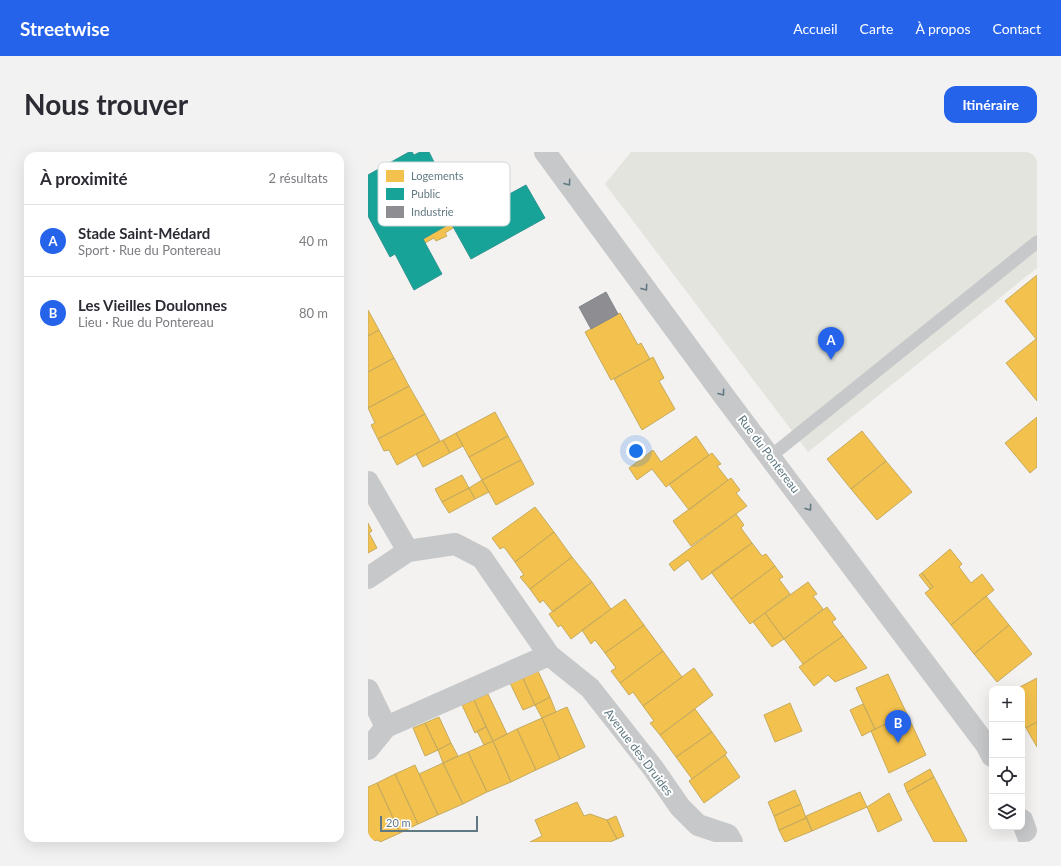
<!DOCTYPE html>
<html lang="fr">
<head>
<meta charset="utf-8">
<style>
  body { margin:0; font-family:Lato,sans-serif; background:#f2f2f3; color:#2b2b33 }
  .controls { position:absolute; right:12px; bottom:12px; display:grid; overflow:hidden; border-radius:8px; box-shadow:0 4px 16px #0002 }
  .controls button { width:36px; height:36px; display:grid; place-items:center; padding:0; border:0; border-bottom:1px solid #e1e1e2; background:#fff; color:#2b2b33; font:20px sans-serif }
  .scale { position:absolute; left:12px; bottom:10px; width:98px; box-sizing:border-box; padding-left:4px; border:2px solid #617982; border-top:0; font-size:11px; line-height:14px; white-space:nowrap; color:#617982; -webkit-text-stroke:3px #fff; paint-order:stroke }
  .you { position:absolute; left:268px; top:299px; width:14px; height:14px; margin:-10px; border:3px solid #fff; border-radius:50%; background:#1a73e8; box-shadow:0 0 0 6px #1a73e833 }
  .badge { display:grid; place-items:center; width:26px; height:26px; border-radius:50%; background:#2563eb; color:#fff; font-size:13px; font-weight:700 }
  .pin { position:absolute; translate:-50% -33px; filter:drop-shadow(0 1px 2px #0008) }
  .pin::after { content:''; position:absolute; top:21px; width:14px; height:12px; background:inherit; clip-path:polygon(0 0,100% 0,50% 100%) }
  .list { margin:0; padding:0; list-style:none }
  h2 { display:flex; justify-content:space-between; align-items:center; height:52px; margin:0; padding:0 16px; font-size:17px }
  h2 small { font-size:13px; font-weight:400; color:#7c7c81 }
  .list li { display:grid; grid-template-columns:26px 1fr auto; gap:12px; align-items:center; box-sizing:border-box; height:72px; padding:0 16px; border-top:1px solid #e1e1e2 }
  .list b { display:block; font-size:15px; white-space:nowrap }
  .list p { margin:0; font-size:13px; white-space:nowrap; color:#7c7c81 }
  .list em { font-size:13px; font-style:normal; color:#7c7c81 }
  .icon { flex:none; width:22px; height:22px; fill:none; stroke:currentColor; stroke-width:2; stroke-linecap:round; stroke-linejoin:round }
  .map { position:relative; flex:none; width:669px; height:690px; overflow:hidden; border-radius:12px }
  header { display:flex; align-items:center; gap:24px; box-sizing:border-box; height:56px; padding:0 20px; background:#2563eb; color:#fff }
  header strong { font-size:19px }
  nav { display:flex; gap:22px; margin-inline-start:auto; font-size:14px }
  .intro { display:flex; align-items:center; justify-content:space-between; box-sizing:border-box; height:96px; padding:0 24px }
  h1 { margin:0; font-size:28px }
  .button { padding:10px 18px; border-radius:12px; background:#2563eb; color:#fff; font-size:14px; font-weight:700 }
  main { display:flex; gap:24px; padding:0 24px }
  aside { flex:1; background:#fff; border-radius:12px; box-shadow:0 4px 16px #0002 }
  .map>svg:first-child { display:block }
  .green { fill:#e2e4dd }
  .homes { fill:#f2c14e; stroke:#c6ab5e }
  .public { fill:#17a398; stroke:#2d9691 }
  .industry { fill:#8d8d92; stroke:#80878d }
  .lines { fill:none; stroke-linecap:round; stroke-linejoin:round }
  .lane { stroke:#c7c8c9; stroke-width:13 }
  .street { stroke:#c7c8c9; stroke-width:22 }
  .oneway { stroke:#617982 }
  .labels { text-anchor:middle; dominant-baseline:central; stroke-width:4; stroke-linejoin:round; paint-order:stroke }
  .street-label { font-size:12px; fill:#617982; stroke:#fff }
  .key { fill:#fff; stroke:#d0d7da; stroke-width:1 }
  .key-label { font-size:11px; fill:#617982 }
</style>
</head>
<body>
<header>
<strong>Streetwise</strong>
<nav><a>Accueil</a><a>Carte</a><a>À propos</a><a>Contact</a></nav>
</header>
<div class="intro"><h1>Nous trouver</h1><a class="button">Itinéraire</a></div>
<main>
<aside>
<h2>À proximité<small>2 résultats</small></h2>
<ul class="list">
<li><span class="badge">A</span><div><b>Stade Saint-Médard</b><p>Sport · Rue du Pontereau</p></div><em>40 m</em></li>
<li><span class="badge">B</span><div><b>Les Vieilles Doulonnes</b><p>Lieu · Rue du Pontereau</p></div><em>80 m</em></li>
</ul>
</aside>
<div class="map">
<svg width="669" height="690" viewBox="0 0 669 690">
  <rect width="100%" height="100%" fill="#f3f2f0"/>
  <path class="green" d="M263,0h406v116l-229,184 -203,-268z"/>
  <path class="homes" d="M83,71l2,5 -8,5 2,3 -11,5 -2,-3 -9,5 -2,-4z
    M669,123v65l-32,-39z
    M0,158l11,20 -11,6z
    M252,161l18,32 3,-2 9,16 -39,21 -26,-48z
    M11,178l15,28 -26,14v-36z
    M668,187l1,1v61l-31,-38z
    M285,205l11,21 -5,3 16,28 -33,21 -28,-51z
    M26,206l15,28 -41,22v-36z
    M41,234l16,28 -47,25 -7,-14 4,-2 -7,-15z
    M127,260l13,24 -39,21 -13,-24z
    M57,262l15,27 -43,24 -8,-15 -5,1 -6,-12z
    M669,265v50l-7,6 -25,-30z
    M494,279l24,30 -35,28 -24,-30z
    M88,281l7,13 -13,7 -7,-13z
    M140,284l13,24 -39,20 -13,-23z
    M328,284l13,19 -43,32 -14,-18 -15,11 -8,-12 24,-18 8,12z
    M75,288l7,13 -27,14 -7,-13z
    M344,301l9,11 -4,2 11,14 -39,30 -20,-26z
    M153,308l13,24 -38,21 -14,-25z
    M518,309l26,31 -35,28 -26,-31z
    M94,323l7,13 -27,14 -7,-13z
    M363,326l9,12 -4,3 11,13 -56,40 -18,-25z
    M114,328l7,12 -14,7 -6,-11z
    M101,336l6,11 -26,14 -7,-11z
    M167,355l19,25 -39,30 -11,-15 -4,2 -8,-11z
    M368,362l8,11 -3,3 11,15 -50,37 -14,-20 -14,11 -5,-7z
    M0,371l4,8 -3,2 8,15 -9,5z
    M186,380l18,25 -42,32 -10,-12 4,-2 -9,-13z
    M384,391l10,13 4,-2 9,12 -44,33 -20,-27z
    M582,397l12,15 -3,3 12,16 11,-9 12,16 -43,35 -26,-32 8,-6 -11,-14z
    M204,405l20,25 -39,30 -10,-12 -3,3 -10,-14z
    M407,414l8,11 -4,2 11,15 -40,30 -19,-25z
    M554,421l11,14 -3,2 -11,-14z
    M224,430l19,27 -40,30 -10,-14 -3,2 -9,-13z
    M440,430l9,12 -4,2 10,13 -39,30 -19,-26z
    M618,444l23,29 -35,29 -23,-29z
    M257,447l19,26 -39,28 -10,-13 -4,4 -9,-14z
    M459,455l9,12 -4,3 11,14 -40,28 -19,-25z
    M397,461l19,26 -12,8 -19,-25z
    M276,473l19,26 -43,32 -9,-12 5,-3 -11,-15z
    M641,473l23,29 -35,28 -23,-28z
    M475,484l24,32 -32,14 -7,-7 -14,11 -15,-19z
    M295,499l19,26 -39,29 -10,-14 -4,3 -9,-12z
    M326,516l19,27 -53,40 -10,-12 4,-2 -11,-15z
    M170,519l12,26 -15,8 -12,-27z
    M520,522l19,40 -32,15 -19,-41z
    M155,526l12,27 -12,5 -13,-27z
    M669,526v44l-11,6 -4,-8v-31h-6z
    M120,542l19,40 -14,7 -19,-41z
    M182,545l6,15 -14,6 -7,-13z
    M106,548l12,27 -11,6 -13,-28z
    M422,551l12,28 -27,11 -11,-27z
    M495,552l12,25 -13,7 -12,-26z
    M199,555l18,40 -25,12 -18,-41z
    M327,557l17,23 -36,25 -16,-22z
    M539,562l19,41 -37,18 -18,-42z
    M71,565l12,26 -13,7 -13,-27z
    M174,566l18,41 -24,11 -19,-41z
    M669,570v25l-11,-19z
    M57,571l13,27 -13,6 -12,-28z
    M118,575l7,14 -9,4 -7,-14z
    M149,577l19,41 -25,12 -18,-41z
    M344,580l15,21 -35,26 -16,-22z
    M125,589l18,41 -24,10 -19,-40z
    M83,591l7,13 -15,7 -5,-13z
    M100,600l19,40 -24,12 -20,-41z
    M357,603l15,22 -36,26 -15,-22z
    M75,611l20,41 -25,11 -19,-41z
    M47,613l23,50 -20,9 -23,-50z
    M562,617l4,8 -27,15 -3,-8z
    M27,622l23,50 -18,9 -23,-50z
    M566,625l33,64 -1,1h-32l-27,-50z
    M9,631l23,50 -20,9 -2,-2 -10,2v-55z
    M427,638l6,14 -27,12 -6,-14z
    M492,640l7,15 -55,24 -6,-15z
    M521,641l13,27 -24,12 -11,-25z
    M209,650l7,14 6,-2 17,6 10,19 -7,3h-80l12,-6 -7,-16z
    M433,652l5,14 -27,12 -5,-14z
    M248,664l8,20 -7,3 -10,-19z
    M438,666l6,13 -27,11 -6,-12z"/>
  <path class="public" d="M41,0h3l2,3 6,-3h9l6,12 -12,6 21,41 40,-23 9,15 33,-18 19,33 -74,41 -20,-36 -28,16 19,35 -28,16 -19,-36 -5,3 -22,-41v-41z"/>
  <path class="industry" d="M238,140l12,22 -27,15 -12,-22z"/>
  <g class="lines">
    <path class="lane" d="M403,304l266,-214"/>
    <path class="street" d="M177,0l179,244 263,350 5,10
      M0,330l40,69 -40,27
      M40,399l47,-7 27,14 67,97
      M0,538l18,37
      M0,597l18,-22 163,-72 41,33 63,80 27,39 18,18 30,10 4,7
      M654,668l8,22"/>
  </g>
  <defs><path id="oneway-chevron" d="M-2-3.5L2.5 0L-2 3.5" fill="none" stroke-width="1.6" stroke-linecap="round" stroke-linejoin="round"/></defs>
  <g class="oneway">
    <use href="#oneway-chevron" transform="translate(200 31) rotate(54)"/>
    <use href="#oneway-chevron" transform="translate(277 136) rotate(54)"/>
    <use href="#oneway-chevron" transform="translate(354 241) rotate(53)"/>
    <use href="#oneway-chevron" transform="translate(441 356) rotate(53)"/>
  </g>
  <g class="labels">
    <g class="street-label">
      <text transform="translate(401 302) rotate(53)">Rue du Pontereau</text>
      <text transform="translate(271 600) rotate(53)">Avenue des Druides</text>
    </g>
  </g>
  <rect x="10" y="10" width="132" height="64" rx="6" class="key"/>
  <rect x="18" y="18" width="18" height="12" fill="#f2c14e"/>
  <rect x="18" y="36" width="18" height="12" fill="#17a398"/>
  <rect x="18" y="54" width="18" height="12" fill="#8d8d92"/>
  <g class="key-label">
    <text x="43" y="28">Logements</text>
    <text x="43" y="46">Public</text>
    <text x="43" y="64">Industrie</text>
  </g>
</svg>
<div class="controls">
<button>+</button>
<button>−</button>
<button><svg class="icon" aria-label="locate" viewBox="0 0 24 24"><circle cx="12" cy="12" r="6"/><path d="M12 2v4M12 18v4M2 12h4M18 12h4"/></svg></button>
<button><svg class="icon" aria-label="layers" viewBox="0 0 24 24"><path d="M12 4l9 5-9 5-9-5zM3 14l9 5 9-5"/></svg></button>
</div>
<div class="scale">20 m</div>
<div class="you"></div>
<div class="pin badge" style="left:463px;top:208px">A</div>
<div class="pin badge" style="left:530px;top:591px">B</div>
</div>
</main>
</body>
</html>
